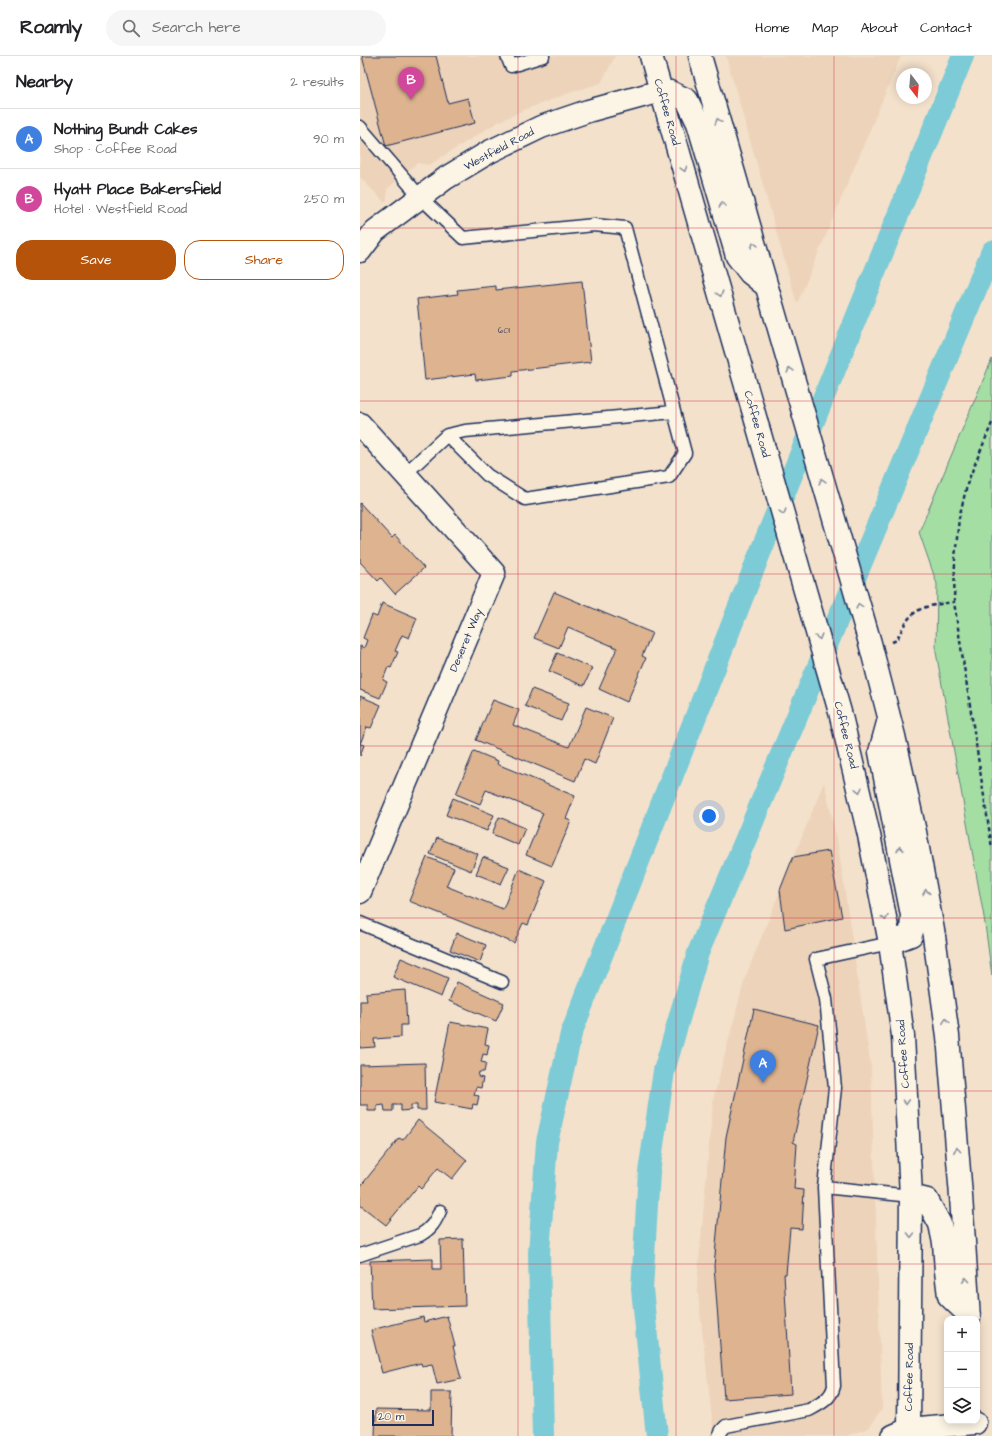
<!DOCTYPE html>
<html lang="en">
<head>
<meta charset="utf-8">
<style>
  body { margin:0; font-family:"Architects Daughter",sans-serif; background:#f6f6f6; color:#202124 }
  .controls { position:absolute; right:12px; bottom:12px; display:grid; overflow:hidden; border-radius:8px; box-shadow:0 2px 10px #0003 }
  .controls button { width:36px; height:36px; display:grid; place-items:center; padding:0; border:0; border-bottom:1px solid #e0e0e0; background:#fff; color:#202124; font:20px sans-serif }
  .compass { position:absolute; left:536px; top:12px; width:36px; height:36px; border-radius:50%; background:#fff; box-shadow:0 2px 10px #0003; rotate:164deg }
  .scale { position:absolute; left:12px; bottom:10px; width:62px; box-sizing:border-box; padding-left:4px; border:2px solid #1b2f5e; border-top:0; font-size:11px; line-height:14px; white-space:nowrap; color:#1b2f5e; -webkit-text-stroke:3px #fcf5e5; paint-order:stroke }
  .you { position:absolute; left:349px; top:760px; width:14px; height:14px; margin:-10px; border:3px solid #fff; border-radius:50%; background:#1a73e8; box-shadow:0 0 0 6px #1a73e833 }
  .badge { display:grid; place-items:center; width:26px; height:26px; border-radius:50%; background:#b45309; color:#fff; font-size:13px; font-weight:700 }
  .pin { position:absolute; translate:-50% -33px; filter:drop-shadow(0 1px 2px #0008) }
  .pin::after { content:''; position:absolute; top:21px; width:14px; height:12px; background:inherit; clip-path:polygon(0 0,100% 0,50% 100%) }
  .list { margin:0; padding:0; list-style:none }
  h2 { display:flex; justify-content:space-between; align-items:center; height:52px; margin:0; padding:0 16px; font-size:17px }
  h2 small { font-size:13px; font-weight:400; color:#757577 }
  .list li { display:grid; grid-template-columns:26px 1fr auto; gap:12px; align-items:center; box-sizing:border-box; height:60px; padding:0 16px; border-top:1px solid #e0e0e0 }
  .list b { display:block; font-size:15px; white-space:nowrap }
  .list p { margin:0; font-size:13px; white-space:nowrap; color:#757577 }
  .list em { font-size:13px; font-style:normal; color:#757577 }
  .actions { display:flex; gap:8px; padding:12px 16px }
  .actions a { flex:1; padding:9px 0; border:1px solid #b45309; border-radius:16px; text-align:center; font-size:14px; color:#b45309 }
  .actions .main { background:#b45309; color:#fff }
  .icon { flex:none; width:22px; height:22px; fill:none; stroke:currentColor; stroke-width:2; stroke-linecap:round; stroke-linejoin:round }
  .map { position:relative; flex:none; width:632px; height:1380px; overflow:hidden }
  header { display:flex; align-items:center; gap:24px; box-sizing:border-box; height:56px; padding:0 20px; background:#fff; border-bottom:1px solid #e0e0e0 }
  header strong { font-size:19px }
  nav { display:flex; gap:22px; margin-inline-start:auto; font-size:14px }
  .search { width:280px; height:36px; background:#f6f6f6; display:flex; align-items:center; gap:10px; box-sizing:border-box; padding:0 14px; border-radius:22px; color:#757577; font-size:15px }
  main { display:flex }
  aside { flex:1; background:#fff }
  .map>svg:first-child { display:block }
  .built { fill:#edd3b9 }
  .green { fill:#a4dea3; stroke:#608680 }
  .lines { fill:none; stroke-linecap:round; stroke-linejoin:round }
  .canal { stroke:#7bcbd6; stroke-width:22 }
  .building { fill:#deb38f; stroke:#1b2f5e }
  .lane-casing { stroke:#1b2f5e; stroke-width:15 }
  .street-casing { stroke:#1b2f5e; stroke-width:25 }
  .secondary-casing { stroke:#1b2f5e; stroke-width:25 }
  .path { stroke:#1b2f5e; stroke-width:2.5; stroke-dasharray:4 3; stroke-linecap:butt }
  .lane { stroke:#fcf5e5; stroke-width:12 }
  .street { stroke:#fcf5e5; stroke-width:22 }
  .secondary { stroke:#fcf5e5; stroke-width:22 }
  .oneway { stroke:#8c92a2 }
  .grid { fill:none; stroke:#d1495b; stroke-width:1; stroke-opacity:0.55 }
  .labels { text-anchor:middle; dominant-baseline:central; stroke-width:4; stroke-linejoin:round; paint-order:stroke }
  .number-label { font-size:9px; fill:#4c506a }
  .street-label { font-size:11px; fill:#1b2f5e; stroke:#fcf5e5 }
</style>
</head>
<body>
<header>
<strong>Roamly</strong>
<div class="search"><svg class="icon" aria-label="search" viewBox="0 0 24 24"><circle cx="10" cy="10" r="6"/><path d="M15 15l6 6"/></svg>Search here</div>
<nav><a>Home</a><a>Map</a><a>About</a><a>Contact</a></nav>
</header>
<main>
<aside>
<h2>Nearby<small>2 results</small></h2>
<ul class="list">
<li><span class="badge" style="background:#3f7fe0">A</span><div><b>Nothing Bundt Cakes</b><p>Shop · Coffee Road</p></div><em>90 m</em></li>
<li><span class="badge" style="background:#d1479c">B</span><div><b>Hyatt Place Bakersfield</b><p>Hotel · Westfield Road</p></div><em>250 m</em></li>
</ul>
<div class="actions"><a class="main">Save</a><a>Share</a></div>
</aside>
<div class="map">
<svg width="632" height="1380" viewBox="0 0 632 1380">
  <rect width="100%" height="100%" fill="#f3e1cb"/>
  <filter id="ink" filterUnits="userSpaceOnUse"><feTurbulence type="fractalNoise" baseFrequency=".025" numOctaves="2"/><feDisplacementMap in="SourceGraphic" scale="8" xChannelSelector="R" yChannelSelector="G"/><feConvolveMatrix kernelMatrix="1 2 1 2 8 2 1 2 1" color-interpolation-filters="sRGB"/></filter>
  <g filter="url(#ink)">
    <path class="built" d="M0,0h255l-14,27 -26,8 -49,18 -28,13 -69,43 -12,-2 -30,26v11l-3,2 -24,-25z
      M366,0h175l-104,248 -67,-234z
      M464,726l14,63 33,223 11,340 -13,20 -23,8h-132l-17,-151 16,-185 32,-122z"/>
    <path class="green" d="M632,303v617l-8,-59 -48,-265 1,-68 -18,-52z"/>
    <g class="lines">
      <path class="canal" d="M183,1380l-4,-183 8,-111 24,-108 187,-476 205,-502
        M297,1380l-15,-147 7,-117 15,-101 34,-118 294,-702"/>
    </g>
    <path class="building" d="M2,0h74l12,47 20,-5 7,25 -89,23z
      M222,225l9,81 -78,9v5l-37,4 -1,-6 -50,6 -8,-81 41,-5 -1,-4 39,-4v4z
      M0,447l32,35 3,-3 29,33 -29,26 -14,-16 -3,3 -18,-19z
      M194,536l98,41 -10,23 4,2 -19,44 -28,-13 18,-41 -49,-21 -9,21 -25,-10z
      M22,547l35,15 -8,20 -7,-3 -7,16 3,1 -7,16 -3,-1 -5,13 4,2 -7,16 -20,-8v-44l4,2 3,-8 -4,-2 9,-23 5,2z
      M197,597l35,15 -8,18 -35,-15z
      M172,633l37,14 -8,18 -36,-15z
      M0,640l21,9 -10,23 -4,-1 -7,17 4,1 -4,11z
      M133,644l26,10 -6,15 56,22 17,-40 27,11 -18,46 -11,-5 -9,22 -99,-41z
      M114,695l24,10 -1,3 78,32 -9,23 5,2 -19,45 -26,-11 17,-42 -57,-23 -6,14 -24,-10z
      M93,742l41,17 -7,16 -41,-16z
      M139,761l26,11 -7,17 -26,-11z
      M77,782l41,16 -7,17 -41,-17z
      M469,795l13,66 -57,12 -5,-39 13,-33z
      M67,801l27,11 -8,18 57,23 16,-40 27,12 -18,44 -5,-2 -9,20 -105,-42z
      M123,801l26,10 -8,17 -25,-10z
      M97,877l29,12 -6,17 -30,-12z
      M41,902l47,20 -7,19 -48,-20z
      M97,926l47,21 -8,18 -47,-20z
      M45,934l2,35h-6v12l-27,2 1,8 -15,1v-47h7l-1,-8z
      M394,953l65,16 -26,117 4,2 -3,45 10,1 -2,39 -12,-1 -4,46h-2l7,120 -67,5 -10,-133 12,-129z
      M90,966l38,7 -3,15 4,1 -2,10 -4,-1 -2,8 5,1 -2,9h-5l-1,5 5,1 -2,10 -5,-1 -2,8 5,1 -2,9 -4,-1 -1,5 -38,-7z
      M65,1007l1,47h-9v-5h-6v5l-10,1v-6h-8v6h-8l-1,-6 -7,1v5h-9v-6h-8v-40z
      M58,1064l49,40 -15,19 -14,-11 -17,21 -3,-3 -32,39 -26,-20v-18l39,-49 4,2z
      M103,1183l2,67 -93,3 -2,-48 63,-2v10h8l-1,-29z
      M87,1260l8,30h-2l8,33 -24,5 -5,-20 -10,2 -1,-3 -39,10 -11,-43 52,-13 1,5z
      M71,1336h21l-1,44h-76l1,-27 55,1z"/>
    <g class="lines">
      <defs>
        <path id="lane" d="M147,0l4,10 32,-10
          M0,71l61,71 42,40 131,-13 31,3 60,225 -16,24 -144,22 -38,-24 -40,-40 -42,39
          M87,379l18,-4 209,-19
          M0,867l142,59
          M464,1131l87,9
          M0,1199l60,-20c11,-6 15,-13 20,-24
          M359,1380l3,-6 4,-4 83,-16c11,-6 22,-11 25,-24l-10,-199 11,-99 -9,-89 -10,-40 74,-16"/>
        <path id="street" d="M0,195l15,-20 71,-53 43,-26 52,-25 47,-16 73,-20
          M0,368l134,149 -134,319"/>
        <path id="secondary" d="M291,0l189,656 29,123 21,108 13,93 8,160 -2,233 1,7
          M340,0l170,587 24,93 21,96 19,104 14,100 13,160 8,123
          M301,35l9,1 17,8 11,23 39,133 13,17 15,12
          M529,663l-9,33 32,163 -1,20 -21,8
          M551,1140l16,4 13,24 4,19 2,28 3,25 20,19
          M533,1380l16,-7 66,-6"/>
      </defs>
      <use href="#lane" class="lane-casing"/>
      <use href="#street" class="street-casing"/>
      <use href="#secondary" class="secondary-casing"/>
      <path class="path" d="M632,367l-24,58 -9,37 -4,40 -1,44 38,246
        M532,586l5,-2c14,-33 23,-33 57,-38"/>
      <use href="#lane" class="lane"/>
      <use href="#street" class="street"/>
      <use href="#secondary" class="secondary"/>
    </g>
    <defs><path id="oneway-chevron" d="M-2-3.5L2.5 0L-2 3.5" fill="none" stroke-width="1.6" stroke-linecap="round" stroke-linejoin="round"/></defs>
    <g class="oneway">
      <use href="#oneway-chevron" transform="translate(358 65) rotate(-106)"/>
      <use href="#oneway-chevron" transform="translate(324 113) rotate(74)"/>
      <use href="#oneway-chevron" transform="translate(362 149) rotate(-106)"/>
      <use href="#oneway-chevron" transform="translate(394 189) rotate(-106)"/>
      <use href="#oneway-chevron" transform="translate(360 238) rotate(74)"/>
      <use href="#oneway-chevron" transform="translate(430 314) rotate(-106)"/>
      <use href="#oneway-chevron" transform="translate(462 425) rotate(-106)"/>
      <use href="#oneway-chevron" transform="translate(423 456) rotate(74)"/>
      <use href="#oneway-chevron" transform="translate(499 550) rotate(-106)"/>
      <use href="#oneway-chevron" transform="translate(459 581) rotate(74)"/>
      <use href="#oneway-chevron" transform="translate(499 734) rotate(77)"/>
      <use href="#oneway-chevron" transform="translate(540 793) rotate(-101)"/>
      <use href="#oneway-chevron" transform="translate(566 836) rotate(-100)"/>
      <use href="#oneway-chevron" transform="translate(525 862) rotate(79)"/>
      <use href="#oneway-chevron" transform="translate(586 965) rotate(-98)"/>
      <use href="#oneway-chevron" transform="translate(546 1046) rotate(87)"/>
      <use href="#oneway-chevron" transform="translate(597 1094) rotate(-95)"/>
      <use href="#oneway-chevron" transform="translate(551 1179) rotate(91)"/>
      <use href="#oneway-chevron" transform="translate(606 1224) rotate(-94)"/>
    </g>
  </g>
  <path class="grid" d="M158,0v1380M316,0v1380M474,0v1380M0,172h632M0,345h632M0,518h632M0,690h632M0,862h632M0,1035h632M0,1208h632"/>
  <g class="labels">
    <g class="number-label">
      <text x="144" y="274">601</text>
    </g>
    <g class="street-label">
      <text transform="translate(307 56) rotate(74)">Coffee Road</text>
      <text transform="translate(139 93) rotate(-28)">Westfield Road</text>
      <text transform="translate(397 368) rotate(74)">Coffee Road</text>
      <text transform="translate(106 584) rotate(-67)">Deseret Way</text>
      <text transform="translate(486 679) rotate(76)">Coffee Road</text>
      <text transform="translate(543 998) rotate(-94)">Coffee Road</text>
      <text transform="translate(549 1321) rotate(-89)">Coffee Road</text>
    </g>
  </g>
</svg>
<div class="controls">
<button>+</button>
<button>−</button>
<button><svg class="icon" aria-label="layers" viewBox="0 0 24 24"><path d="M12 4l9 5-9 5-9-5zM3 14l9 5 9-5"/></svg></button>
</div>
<svg class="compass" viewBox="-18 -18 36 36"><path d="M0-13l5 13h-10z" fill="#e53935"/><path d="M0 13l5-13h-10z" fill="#757577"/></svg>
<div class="scale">20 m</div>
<div class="you"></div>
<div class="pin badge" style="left:403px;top:1027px;background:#3f7fe0">A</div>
<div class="pin badge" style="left:51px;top:44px;background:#d1479c">B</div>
</div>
</main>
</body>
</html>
